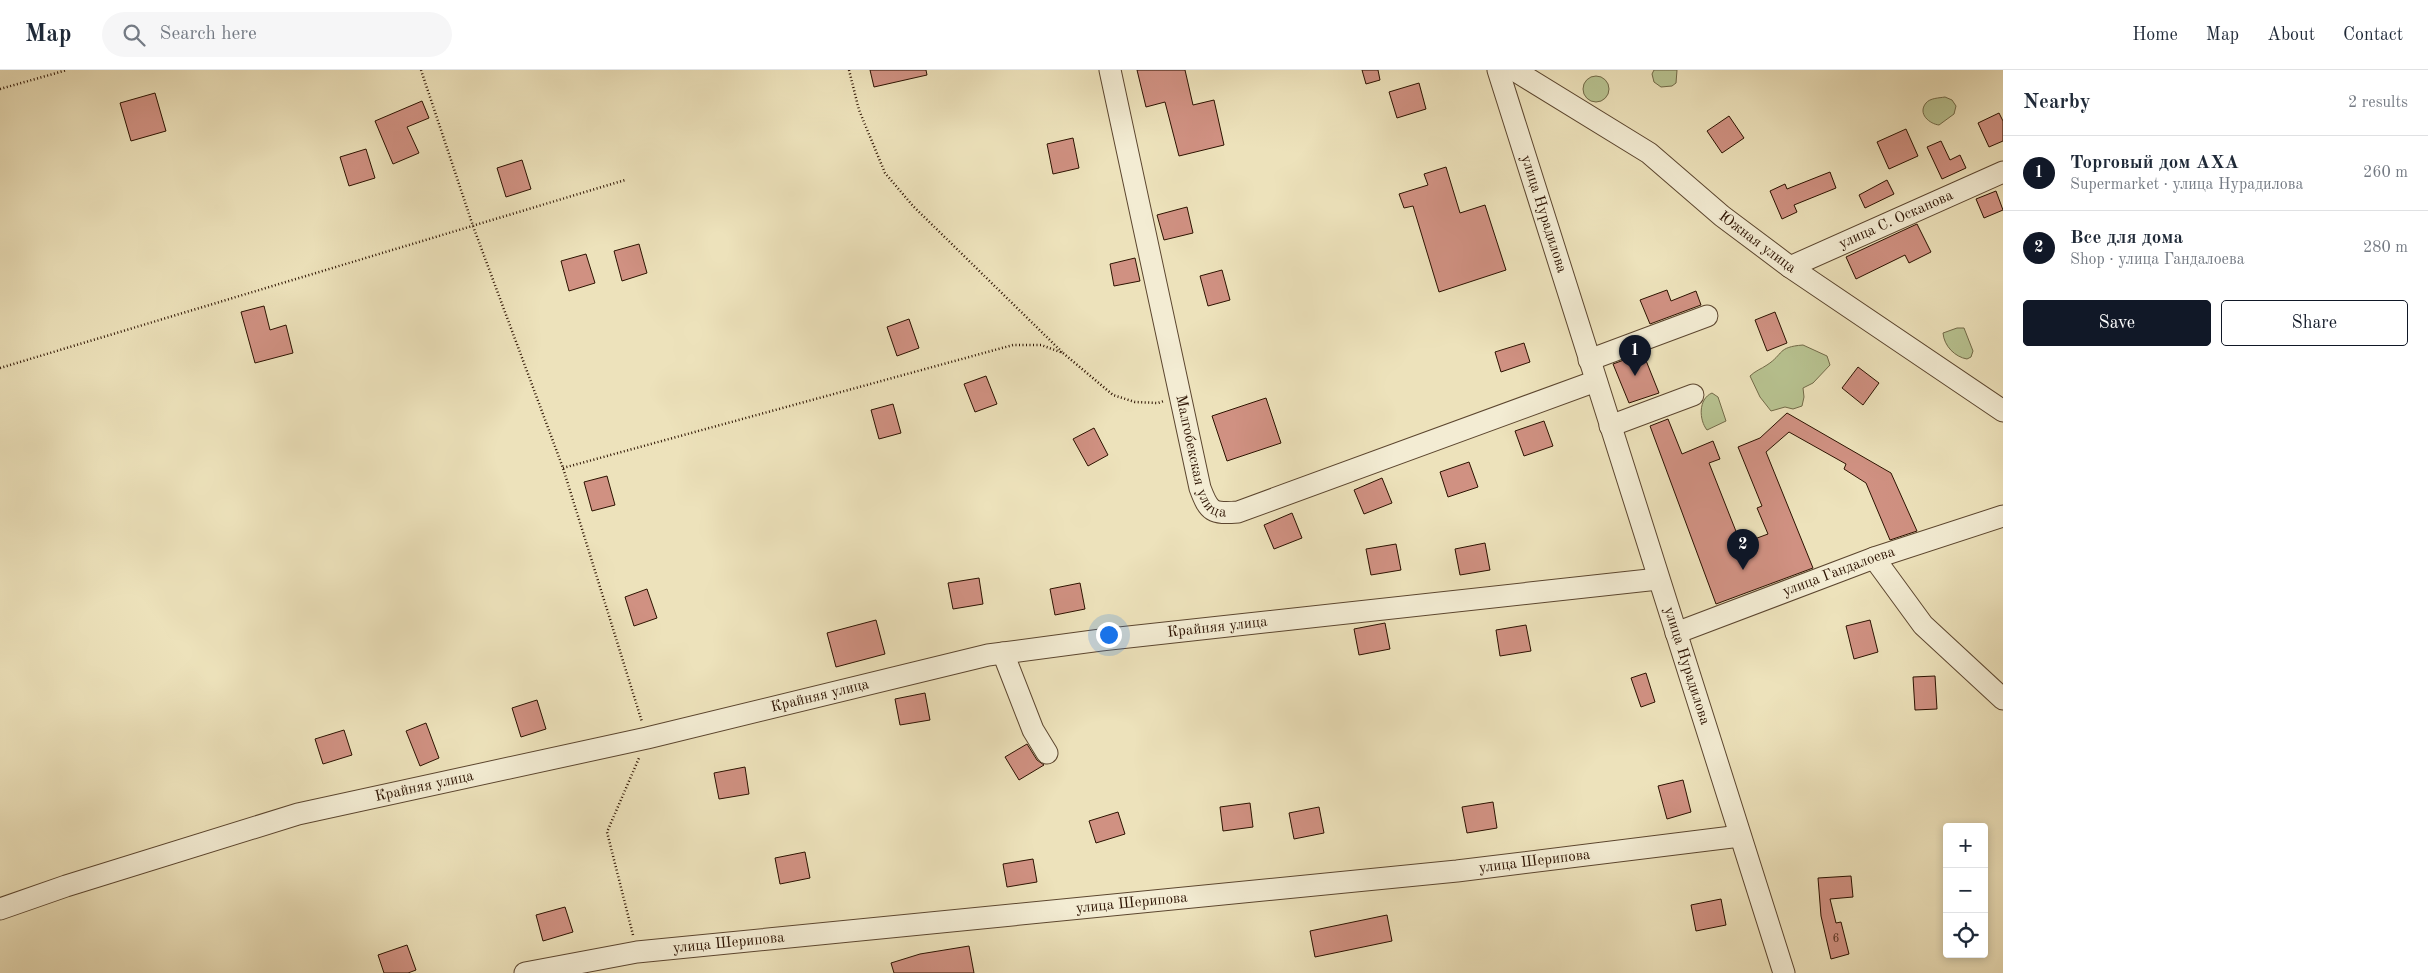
<!DOCTYPE html>
<html lang="en">
<head>
<meta charset="utf-8">
<style>
  body { margin:0; font-family:"Old Standard TT",serif; background:#f6f6f7; color:#1f2937 }
  .controls { position:absolute; right:15px; bottom:15px; display:grid; overflow:hidden; border-radius:5px; box-shadow:0 2px 8px #0003 }
  .controls button { width:45px; height:45px; display:grid; place-items:center; padding:0; border:0; border-bottom:1px solid #e0e1e3; background:#fff; color:#1f2937; font:25px sans-serif }
  .you { position:absolute; left:1108px; top:564px; width:18px; height:18px; margin:-12px; border:4px solid #fff; border-radius:50%; background:#1a73e8; box-shadow:0 0 0 8px #1a73e833 }
  .badge { display:grid; place-items:center; width:32px; height:32px; border-radius:50%; background:#111827; color:#fff; font-size:16px; font-weight:700 }
  .pin { position:absolute; translate:-50% -41px; filter:drop-shadow(0 1px 2px #0008) }
  .pin::after { content:''; position:absolute; top:26px; width:18px; height:15px; background:inherit; clip-path:polygon(0 0,100% 0,50% 100%) }
  .list { margin:0; padding:0; list-style:none }
  h2 { display:flex; justify-content:space-between; align-items:center; height:65px; margin:0; padding:0 20px; font-size:21px }
  h2 small { font-size:16px; font-weight:400; color:#747a83 }
  .list li { display:grid; grid-template-columns:32px 1fr auto; gap:15px; align-items:center; box-sizing:border-box; height:75px; padding:0 20px; border-top:1px solid #e0e1e3 }
  .list b { display:block; font-size:19px; white-space:nowrap }
  .list p { margin:0; font-size:16px; white-space:nowrap; color:#747a83 }
  .list em { font-size:16px; font-style:normal; color:#747a83 }
  .actions { display:flex; gap:10px; padding:15px 20px }
  .actions a { flex:1; padding:11px 0; border:1px solid #111827; border-radius:5px; text-align:center; font-size:18px; color:#111827 }
  .actions .main { background:#111827; color:#fff }
  .icon { flex:none; width:28px; height:28px; fill:none; stroke:currentColor; stroke-width:2; stroke-linecap:round; stroke-linejoin:round }
  .map { position:relative; flex:none; width:2003px; height:903px; overflow:hidden }
  header { display:flex; align-items:center; gap:30px; box-sizing:border-box; height:70px; padding:0 25px; background:#fff; border-bottom:1px solid #e0e1e3 }
  header strong { font-size:24px }
  nav { display:flex; gap:28px; margin-inline-start:auto; font-size:18px }
  .search { width:350px; height:45px; background:#f6f6f7; display:flex; align-items:center; gap:12px; box-sizing:border-box; padding:0 18px; border-radius:28px; color:#747a83; font-size:19px }
  main { display:flex }
  aside { flex:1; background:#fff }
  .map>svg:first-child { display:block }
  .green { fill:#b8c391; stroke:#726a48 }
  .building { fill:#d09182; stroke:#2c1200 }
  .lines { fill:none; stroke-linecap:round; stroke-linejoin:round }
  .minor-casing { stroke:#5c462f; stroke-width:23 }
  .path { stroke:#2c1200; stroke-width:2.5; stroke-dasharray:1 2.5; stroke-linecap:butt }
  .minor { stroke:#f3ecd3; stroke-width:21 }
  .labels { text-anchor:middle; dominant-baseline:central; stroke-width:4; stroke-linejoin:round; paint-order:stroke }
  .number-label { font-size:12px; fill:#553220 }
  .street-label { font-size:15px; fill:#2c1200; stroke:#f3ecd3 }
</style>
</head>
<body>
<header>
<strong>Map</strong>
<div class="search"><svg class="icon" aria-label="search" viewBox="0 0 24 24"><circle cx="10" cy="10" r="6"/><path d="M15 15l6 6"/></svg>Search here</div>
<nav><a>Home</a><a>Map</a><a>About</a><a>Contact</a></nav>
</header>
<main>
<div class="map">
<svg width="2003" height="903" viewBox="0 0 2003 903">
  <rect width="100%" height="100%" fill="#ede2bb"/>
  <filter id="stains"><feTurbulence type="fractalNoise" baseFrequency=".004" numOctaves="4"/><feColorMatrix values="0 0 0 0 .2 0 0 0 0 .09 0 0 0 0 .02 0 0 0 .5 -.17"/></filter>
  <radialGradient id="worn" r=".72"><stop offset=".6" stop-color="#630" stop-opacity="0"/><stop offset="1" stop-color="#630" stop-opacity=".3"/></radialGradient>
  <path class="green" d="M1654,0h23l-1,13 -4,3 -11,1 -7,-5 -2,-8z
    M1583 19a13 13 0 1 1 26 0a13 13 0 1 1-26 0Z
    M1945,27l7,3 4,6 -2,8 -15,11c-9,-1 -22,-11 -13,-22 4,-5 13,-5 19,-6z
    M1957,258h7l9,23 -2,6 -4,2c-12,-2 -23,-13 -24,-26z
    M1803,275l24,11 3,9 -17,18 -10,5 1,9 -2,9 -9,3 -8,-2 -14,4 -11,-14 -10,-21c5,-5 11,-7 17,-11 17,-11 10,-18 36,-20z
    M1712,323l6,4 8,24 -19,9c-8,-10 -9,-31 5,-37z"/>
  <path class="building" d="M870,0h56l1,5 -53,12z
    M1137,0h48l8,35 21,-5 10,45 -45,11 -14,-54 -19,5z
    M1362,0h16l2,10 -14,4z
    M1419,13l7,26 -29,9 -8,-26z
    M155,23l11,38 -35,10 -11,-38z
    M422,31l7,17 -22,9 12,26 -26,11 -18,-43z
    M1999,43l4,8v20l-14,6 -11,-24z
    M1729,46l15,22 -22,15 -15,-22z
    M1906,59l12,27 -29,13 -12,-27z
    M1073,68l6,30 -26,6 -6,-30z
    M1941,71l9,19 10,-5 6,13 -24,11 -15,-32z
    M366,79l9,29 -26,8 -9,-29z
    M522,90l9,29 -25,8 -9,-29z
    M1446,97l14,46 25,-8 21,65 -67,22 -26,-86 -9,2 -5,-14 29,-9 -4,-11z
    M1830,102l6,16 -42,17 3,7 -15,7 -12,-28 15,-7 2,5z
    M1887,110l7,14 -29,14 -6,-13z
    M1996,121l7,19 -19,8 -8,-19z
    M1187,137l6,26 -29,7 -7,-25z
    M1917,154l14,28 -22,11 -4,-8 -49,24 -10,-22z
    M639,174l8,29 -25,8 -8,-30z
    M586,184l9,29 -26,8 -8,-30z
    M1135,188l5,23 -26,5 -4,-22z
    M1222,200l8,30 -22,6 -8,-30z
    M1667,220l4,11 25,-10 5,14 -51,19 -10,-24z
    M264,236l6,24 16,-5 7,28 -38,10 -14,-51z
    M1775,242l12,31 -20,8 -12,-31z
    M909,249l10,29 -22,8 -10,-29z
    M1524,273l6,19 -29,10 -6,-20z
    M1643,283l16,40 -30,10 -16,-39z
    M1858,297l21,16 -16,22 -21,-17z
    M986,306l11,28 -22,8 -11,-28z
    M1266,328l15,45 -54,18 -15,-45z
    M893,334l8,29 -22,6 -8,-29z
    M1787,343l104,60 26,58 -27,9 -24,-57 -22,-14 2,-5 -57,-32 -23,20 47,116 -97,36 -66,-178 18,-7 14,35 31,-13 7,18 -11,4 32,81 27,-10 -11,-26 5,-2 -24,-59 22,-9z
    M1544,351l9,25 -29,10 -9,-25z
    M1094,358l14,27 -20,11 -15,-27z
    M1469,392l9,25 -30,10 -8,-25z
    M607,406l8,29 -23,6 -8,-29z
    M1382,408l10,25 -28,11 -10,-24z
    M1292,443l10,25 -28,11 -10,-24z
    M1485,473l5,27 -30,5 -5,-26z
    M1396,474l5,26 -30,5 -5,-26z
    M979,508l4,26 -30,5 -5,-26z
    M1080,513l5,26 -30,6 -5,-26z
    M647,519l10,29 -23,8 -9,-29z
    M876,550l9,34 -49,13 -9,-34z
    M1870,550l8,32 -24,7 -8,-33z
    M1385,553l5,26 -31,6 -5,-26z
    M1526,555l5,26 -31,5 -4,-26z
    M1646,603l9,29 -14,5 -10,-29z
    M1935,606l2,33 -22,1 -2,-33z
    M925,623l5,27 -30,5 -5,-26z
    M537,630l9,29 -25,8 -9,-29z
    M426,653l13,35 -19,8 -14,-35z
    M344,660l8,25 -29,9 -8,-25z
    M1027,674l10,16 7,5 -25,15 -14,-23z
    M745,697l4,27 -30,5 -5,-26z
    M1683,710l8,32 -24,7 -9,-33z
    M1493,732l4,26 -30,5 -5,-26z
    M1250,733l3,24 -30,4 -3,-24z
    M1319,737l5,26 -30,6 -5,-26z
    M1118,742l7,22 -29,9 -7,-22z
    M805,782l5,26 -30,6 -5,-26z
    M1033,789l4,23 -30,5 -4,-23z
    M1851,806l2,21 -23,2 6,24 5,-1 8,32 -18,5 -10,-43 -3,-38z
    M1721,829l5,26 -30,6 -5,-26z
    M565,837l8,25 -30,9 -7,-26z
    M1387,845l5,26 -77,16 -5,-26z
    M407,875l9,25 -8,3h-24l-6,-18z
    M969,876l5,27h-80l-3,-10 29,-9z"/>
  <g class="lines">
    <defs>
      <g id="minor">
        <path id="s1" d="M1110,0l90,418c9,24 12,26 38,24l358,-131"/>
        <path id="s2" d="M1498,0l286,903"/>
        <path id="s3" d="M1514,0l135,83 73,63 68,51 213,144"/>
        <path id="s4" d="M1790,197l213,-95"/>
        <path d="M1589,290l118,-44"/>
        <path d="M1610,356l83,-31"/>
        <path d="M1874,488l49,67 80,74"/>
        <path id="s5" d="M1676,563l198,-75 129,-42"/>
        <path d="M1003,583l30,77 14,23"/>
        <path id="s6" d="M0,839l66,-23 232,-72 349,-76 341,-83 113,-15 557,-61"/>
        <path id="s7" d="M525,903l112,-21 820,-81 283,-35"/>
      </g>
    </defs>
    <use href="#minor" class="minor-casing"/>
    <path class="path" d="M421,0l52,156 90,242 79,254
      M849,0l10,40 26,63 28,33 149,146
      M0,19l67,-19
      M0,298l625,-188
      M563,398l450,-123h28l22,8 50,42 22,7 23,1 6,-2
      M633,865l-26,-103 32,-74"/>
    <use href="#minor" class="minor"/>
  </g>
  <g class="labels">
    <g class="number-label">
      <text x="1836" y="869">6</text>
    </g>
    <g class="street-label">
      <text stroke="none"><textPath href="#s2" startOffset="151">улица Нурадилова</textPath></text>
      <text stroke="none"><textPath href="#s4" startOffset="116">улица С. Осканова</textPath></text>
      <text stroke="none"><textPath href="#s3" startOffset="299">Южная улица</textPath></text>
      <text stroke="none"><textPath href="#s1" startOffset="400">Малгобекская улица</textPath></text>
      <text stroke="none"><textPath href="#s5" startOffset="174">улица Гандалоева</textPath></text>
      <text stroke="none"><textPath href="#s6" startOffset="1252">Крайняя улица</textPath></text>
      <text stroke="none"><textPath href="#s2" startOffset="625">улица Нурадилова</textPath></text>
      <text stroke="none"><textPath href="#s6" startOffset="848">Крайняя улица</textPath></text>
      <text stroke="none"><textPath href="#s6" startOffset="442">Крайняя улица</textPath></text>
      <text stroke="none"><textPath href="#s7" startOffset="1016">улица Шерипова</textPath></text>
      <text stroke="none"><textPath href="#s7" startOffset="611">улица Шерипова</textPath></text>
      <text stroke="none"><textPath href="#s7" startOffset="206">улица Шерипова</textPath></text>
    </g>
  </g>
  <rect width="100%" height="100%" filter="url(#stains)"/>
  <rect width="100%" height="100%" fill="url(#worn)"/>
</svg>
<div class="controls">
<button>+</button>
<button>−</button>
<button><svg class="icon" aria-label="locate" viewBox="0 0 24 24"><circle cx="12" cy="12" r="6"/><path d="M12 2v4M12 18v4M2 12h4M18 12h4"/></svg></button>
</div>
<div class="you"></div>
<div class="pin badge" style="left:1635px;top:306px">1</div>
<div class="pin badge" style="left:1743px;top:500px">2</div>
</div>
<aside>
<h2>Nearby<small>2 results</small></h2>
<ul class="list">
<li><span class="badge">1</span><div><b>Торговый дом АХА</b><p>Supermarket · улица Нурадилова</p></div><em>260 m</em></li>
<li><span class="badge">2</span><div><b>Все для дома</b><p>Shop · улица Гандалоева</p></div><em>280 m</em></li>
</ul>
<div class="actions"><a class="main">Save</a><a>Share</a></div>
</aside>
</main>
</body>
</html>
